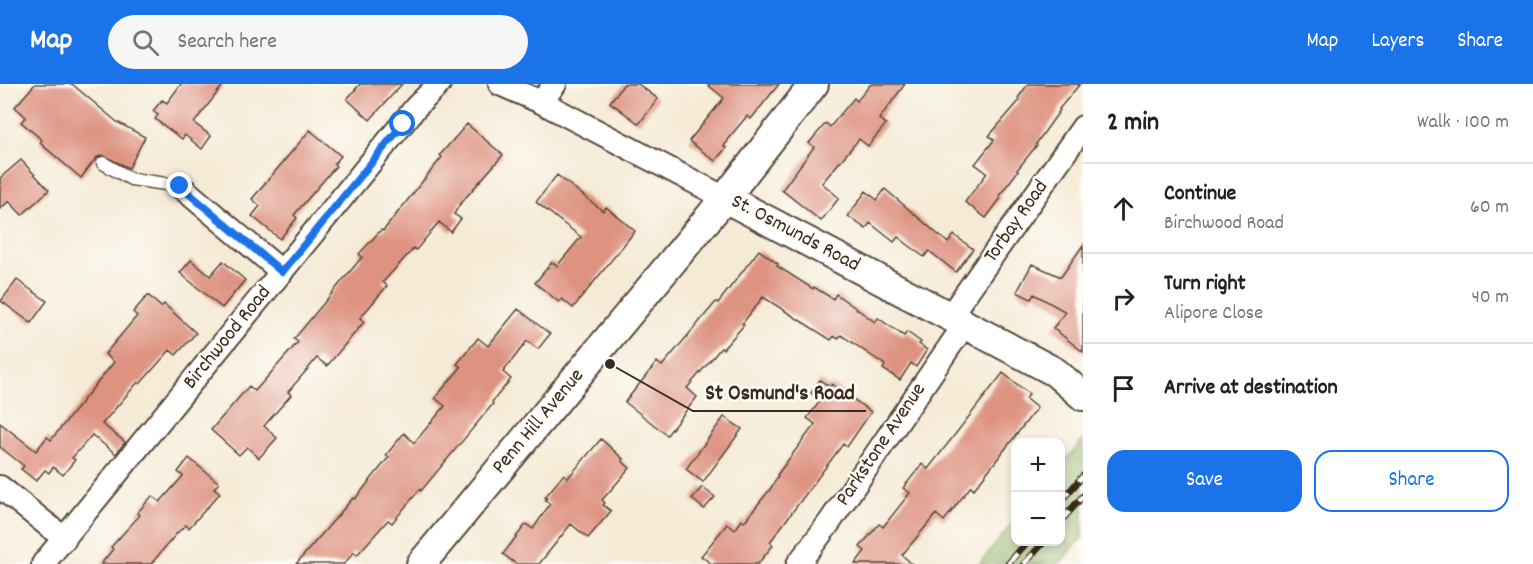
<!DOCTYPE html>
<html lang="en">
<head>
<meta charset="utf-8">
<style>
  body { margin:0; font-family:Dekko,sans-serif; background:#f6f6f6; color:#222 }
  .controls { position:absolute; right:18px; bottom:18px; display:grid; overflow:hidden; border-radius:12px; box-shadow:0 3px 9px #0003 }
  .controls button { width:54px; height:54px; display:grid; place-items:center; padding:0; border:0; border-bottom:2px solid #e0e0e0; background:#fff; color:#222; font:30px sans-serif }
  .stop { position:absolute; width:18px; height:18px; margin:-14px; border:4px solid #1a73e8; border-radius:50%; background:#fff }
  .stop.end { background:#1a73e8; border-color:#fff; box-shadow:0 2px 6px #0008 }
  .list { margin:0; padding:0; list-style:none }
  h2 { display:flex; justify-content:space-between; align-items:center; height:78px; margin:0; padding:0 24px; font-size:26px }
  h2 small { font-size:20px; font-weight:400; color:#767676 }
  .list li { display:grid; grid-template-columns:39px 1fr auto; gap:18px; align-items:center; box-sizing:border-box; height:90px; padding:0 24px; border-top:2px solid #e0e0e0 }
  .list b { display:block; font-size:22px; white-space:nowrap }
  .list p { margin:0; font-size:20px; white-space:nowrap; color:#767676 }
  .list em { font-size:20px; font-style:normal; color:#767676 }
  .actions { display:flex; gap:12px; padding:18px 24px }
  .actions a { flex:1; padding:14px 0; border:2px solid #1a73e8; border-radius:18px; text-align:center; font-size:21px; color:#1a73e8 }
  .actions .main { background:#1a73e8; color:#fff }
  .icon { flex:none; width:33px; height:33px; fill:none; stroke:currentColor; stroke-width:2; stroke-linecap:round; stroke-linejoin:round }
  .map { position:relative; flex:none; width:1083px; height:480px; overflow:hidden }
  header { display:flex; align-items:center; gap:36px; box-sizing:border-box; height:84px; padding:0 30px; background:#1a73e8; color:#fff }
  header strong { font-size:28px }
  nav { display:flex; gap:33px; margin-inline-start:auto; font-size:21px }
  .search { width:420px; height:54px; background:#f6f6f6; display:flex; align-items:center; gap:15px; box-sizing:border-box; padding:0 21px; border-radius:33px; color:#767676; font-size:22px }
  main { display:flex }
  aside { flex:1; background:#fff }
  .map>svg:first-child { display:block }
  .forest { fill:#8fb266; stroke:#656e42; stroke-width:1.5 }
  .building { fill:#de9381 }
  .lines { fill:none; stroke-linecap:round; stroke-linejoin:round }
  .service-casing { stroke:#574739; stroke-width:15 }
  .minor-casing { stroke:#574739; stroke-width:26 }
  .tertiary-casing { stroke:#574739; stroke-width:32 }
  .service { stroke:#fff; stroke-width:12 }
  .minor { stroke:#fff; stroke-width:22 }
  .tertiary { stroke:#fff; stroke-width:28 }
  .rail-casing { stroke:#3b2a1e; stroke-width:7 }
  .rail { stroke:#fdfcf7; stroke-width:4.5; stroke-dasharray:14; stroke-linecap:butt }
  .route { stroke:#1a73e8; stroke-width:8 }
  .labels { text-anchor:middle; dominant-baseline:central; stroke-width:5; stroke-linejoin:round; paint-order:stroke }
  .street-label { font-size:21px; fill:#3b2a1e; stroke:#fdfcf7 }
  .leader { fill:none; stroke:#3b2a1e; stroke-width:2 }
  .callout-dot { fill:#3b2a1e; stroke:#fdfcf7; stroke-width:2 }
  .callout-label { font-size:22px; text-anchor:middle; font-weight:bold; fill:#3b2a1e; stroke:#fdfcf7; stroke-width:5; stroke-linejoin:round; paint-order:stroke }
</style>
</head>
<body>
<header>
<strong>Map</strong>
<div class="search"><svg class="icon" aria-label="search" viewBox="0 0 24 24"><circle cx="10" cy="10" r="6"/><path d="M15 15l6 6"/></svg>Search here</div>
<nav><a>Map</a><a>Layers</a><a>Share</a></nav>
</header>
<main>
<div class="map">
<svg width="1083" height="480" viewBox="0 0 1083 480">
  <rect width="100%" height="100%" fill="#fdfcf7"/>
  <filter id="ink" filterUnits="userSpaceOnUse"><feTurbulence type="fractalNoise" baseFrequency=".0167" numOctaves="2"/><feDisplacementMap in="SourceGraphic" scale="12" xChannelSelector="R" yChannelSelector="G"/><feConvolveMatrix kernelMatrix="1 2 1 2 8 2 1 2 1" color-interpolation-filters="sRGB"/></filter>
  <filter id="wash" filterUnits="userSpaceOnUse"><feTurbulence type="fractalNoise" baseFrequency=".008" numOctaves="4" result="noise"/><feDisplacementMap in="SourceGraphic" scale="24" xChannelSelector="R" yChannelSelector="G"/><feGaussianBlur stdDeviation="1.35" result="paint"/><feColorMatrix in="noise" values="0 0 0 0 0 0 0 0 0 0 0 0 0 0 0 0 0 1.4 0 .05"/><feComposite in="paint" operator="in"/></filter>
  <g filter="url(#wash)">
    <rect width="100%" height="100%" fill="#f5ead5"/>
    <path class="forest" d="M1083,356v97l-24,27h-80l36,-44 1,22h44l1,-76z"/>
    <g id="blocks">
      <path class="building" d="M35,0h37l45,38 28,15 -16,31 -27,-13 -6,3 -15,20 -41,-35 2,-3 -21,-18 5,-5 -11,-10z
        M181,0h43l-30,39 17,13 -9,13 -17,-14 -3,4 -27,-20 3,-4 -5,-4 9,-11 5,3z
        M360,0h42l-32,36 -23,-21z
        M624,0h14l20,15 -19,25 -29,-22z
        M707,0h72l-28,35 -4,-3 -20,24 1,1 -4,5 2,2 -11,13 -26,-20 35,-43z
        M871,0h34l-26,35 7,5 -18,22 -9,-7 -37,44 17,15 -18,23 -39,-31 32,-43 -5,-4 17,-20 4,4 24,-29 3,3z
        M1028,0h52l-21,25 1,1 -24,34 1,1 -20,25 1,1 -19,25 2,2 -15,20 -21,-16 22,-29 -12,-9 19,-24 -5,-4 31,-36 -2,-2z
        M467,40l36,31 -43,49 -6,10 7,5 -10,13 -12,-10 -23,28 -2,-2 -31,34 4,4 -27,32 4,4 -37,44 -10,-8 -29,34 3,3 -27,31 13,12 -18,20 -12,-11 -8,8 -28,-25 38,-44 6,5 43,-49 -4,-3 68,-82 -3,-3 22,-24 2,1 59,-74 -2,-2z
        M310,46l31,26 -7,8 2,2 -42,49 3,3 -17,21 -28,-23 8,-10 -8,-7z
        M21,76l28,30 -27,25 -13,-14 -9,8v-31z
        M557,91l46,36 3,-4 29,24 -62,77 -11,-9 -3,3 -24,-19 17,-21 5,4 24,-29 -45,-35z
        M885,105l63,54 6,-8 19,14 -17,23 -27,-21 -5,6 -26,-20 -4,5 -24,-19 -4,6 -18,-13 18,-25 11,9z
        M1083,161v107l-30,-24 13,-16 -32,-18 -3,5 -14,-7 15,-28 29,13z
        M759,166l19,14 -1,2 36,23 1,-2 19,12 3,-5 39,28 3,-4 26,18 3,-4 14,10 -2,2 8,6 -11,17 -5,-4 -11,17 -17,-11 2,-4 -44,-30 -3,4 -4,-3 -3,4 -68,-43 -21,27 2,1 -21,24 -2,-1 -34,40 10,9 -30,38 -42,-33 32,-40 5,4 54,-64 2,1z
        M191,176l19,16 13,-15 22,19 -23,28 -42,-35z
        M17,196l30,21 -16,22 -30,-22z
        M148,211l13,12 3,-3 32,29 -20,22 -6,-5 -30,34 -2,-2 -36,42 23,18 -9,12 -24,-19 -20,23 3,2 -12,15 -10,-8 -4,6 -4,-3 -9,11 -15,-12 3,-3 -24,-19v-24l36,28 11,-14 4,3 63,-78 -9,-8 32,-38 -4,-4z
        M518,225l32,25 -12,15 -11,-8 -24,31 8,7 -19,23 1,2 -72,87 -1,-2 -28,34 -4,-3 -31,35 -3,-3 -10,12h-48l57,-66 2,1 34,-42 -3,-2 18,-22 10,10 31,-37 -10,-8 26,-31 -4,-3 21,-26 10,8z
        M1003,289l26,21 -3,5 11,9 -63,81 -3,-3 -27,35 -8,-7 -34,41 10,9h-57l10,-13 -5,-4 19,-23 4,3 27,-34 -7,-5 19,-24 6,5z
        M820,296l10,7 2,-3 39,28 -24,35 -4,-3 -73,98 3,3 -15,19h-46l-11,-8 26,-32 8,6 7,-10 2,2 27,-34 7,-12 -1,-1 38,-51 -8,-6 14,-18 -10,-7z
        M724,333l18,12 -39,53 -17,-13z
        M601,355l22,20 -1,2 8,7 -28,32 3,3 -2,2 8,6 -23,27 -17,-14 -32,40h-23l-13,-10 23,-30 7,5 17,-25 -5,-4 2,-2 -2,-1 19,-23 4,4z
        M189,374l30,25 -5,5 6,5 -31,35 -3,-3 -9,8 -26,31h-50l12,-15 -2,-2 29,-32 -3,-2 15,-17 8,6 23,-26 -5,-4z
        M702,403l13,10 -11,12 -12,-10z"/>
    </g>
  </g>
  <g filter="url(#ink)">
    <use href="#blocks" fill-opacity="0" stroke="#574739" stroke-width="1.5"/>
    <g class="lines">
      <defs>
        <path id="service" d="M103,79l28,16 49,7"/>
        <path id="minor" d="M500,0l41,18 184,96
          M541,18l14,-18
          M180,102l102,86
          M950,232l133,-189
          M0,403l65,52
          M43,480l373,-457 23,-23
          M798,480l31,-41 136,-199"/>
        <path id="tertiary" d="M725,114l330,174 28,24
          M421,480l304,-366 89,-114"/>
      </defs>
      <use href="#service" class="service-casing"/>
      <use href="#minor" class="minor-casing"/>
      <use href="#tertiary" class="tertiary-casing"/>
      <use href="#service" class="service"/>
      <use href="#minor" class="minor"/>
      <use href="#tertiary" class="tertiary"/>
      <defs>
        <path id="rail" d="M1060,418l23,-26
          M1060,438l23,-26
          M1008,480l19,-22
          M1024,480l20,-22"/>
      </defs>
      <use href="#rail" class="rail-casing"/>
      <use href="#rail" class="rail"/>
    </g>
  </g>
  <g class="lines" filter="url(#ink)">
    <path class="route" d="M180,102l102,86 121,-148"/>
  </g>
  <g class="labels">
    <g class="street-label">
      <text transform="translate(1017 138) rotate(-55)">Torbay Road</text>
      <text transform="translate(795 150) rotate(28)">St. Osmunds Road</text>
      <text transform="translate(228 254) rotate(-51)">Birchwood Road</text>
      <text transform="translate(539 338) rotate(-50)">Penn Hill Avenue</text>
      <text transform="translate(882 361) rotate(-56)">Parkstone Avenue</text>
    </g>
  </g>
  <path class="leader" d="M610 280L693 327H866"/>
  <circle class="callout-dot" cx="610" cy="280" r="6"/>
  <g class="callout-label">
    <text x="780" y="315">St Osmund's Road</text>
  </g>
</svg>
<div class="controls">
<button>+</button>
<button>−</button>
</div>
<div class="stop" style="left:403px;top:40px"></div>
<div class="stop end" style="left:180px;top:102px"></div>
</div>
<aside>
<h2>2 min<small>Walk · 100 m</small></h2>
<ul class="list">
<li><svg class="icon" aria-label="ahead" viewBox="0 0 24 24"><path d="M12 20V5M6 11l6-6 6 6"/></svg><div><b>Continue</b><p>Birchwood Road</p></div><em>60 m</em></li>
<li><svg class="icon" aria-label="right" viewBox="0 0 24 24"><path d="M7 20v-9h11M14 6l5 5-5 5"/></svg><div><b>Turn right</b><p>Alipore Close</p></div><em>40 m</em></li>
<li><svg class="icon" aria-label="arrive" viewBox="0 0 24 24"><path d="M6 21V4h12l-3 4 3 4H6"/></svg><div><b>Arrive at destination</b></div></li>
</ul>
<div class="actions"><a class="main">Save</a><a>Share</a></div>
</aside>
</main>
</body>
</html>
